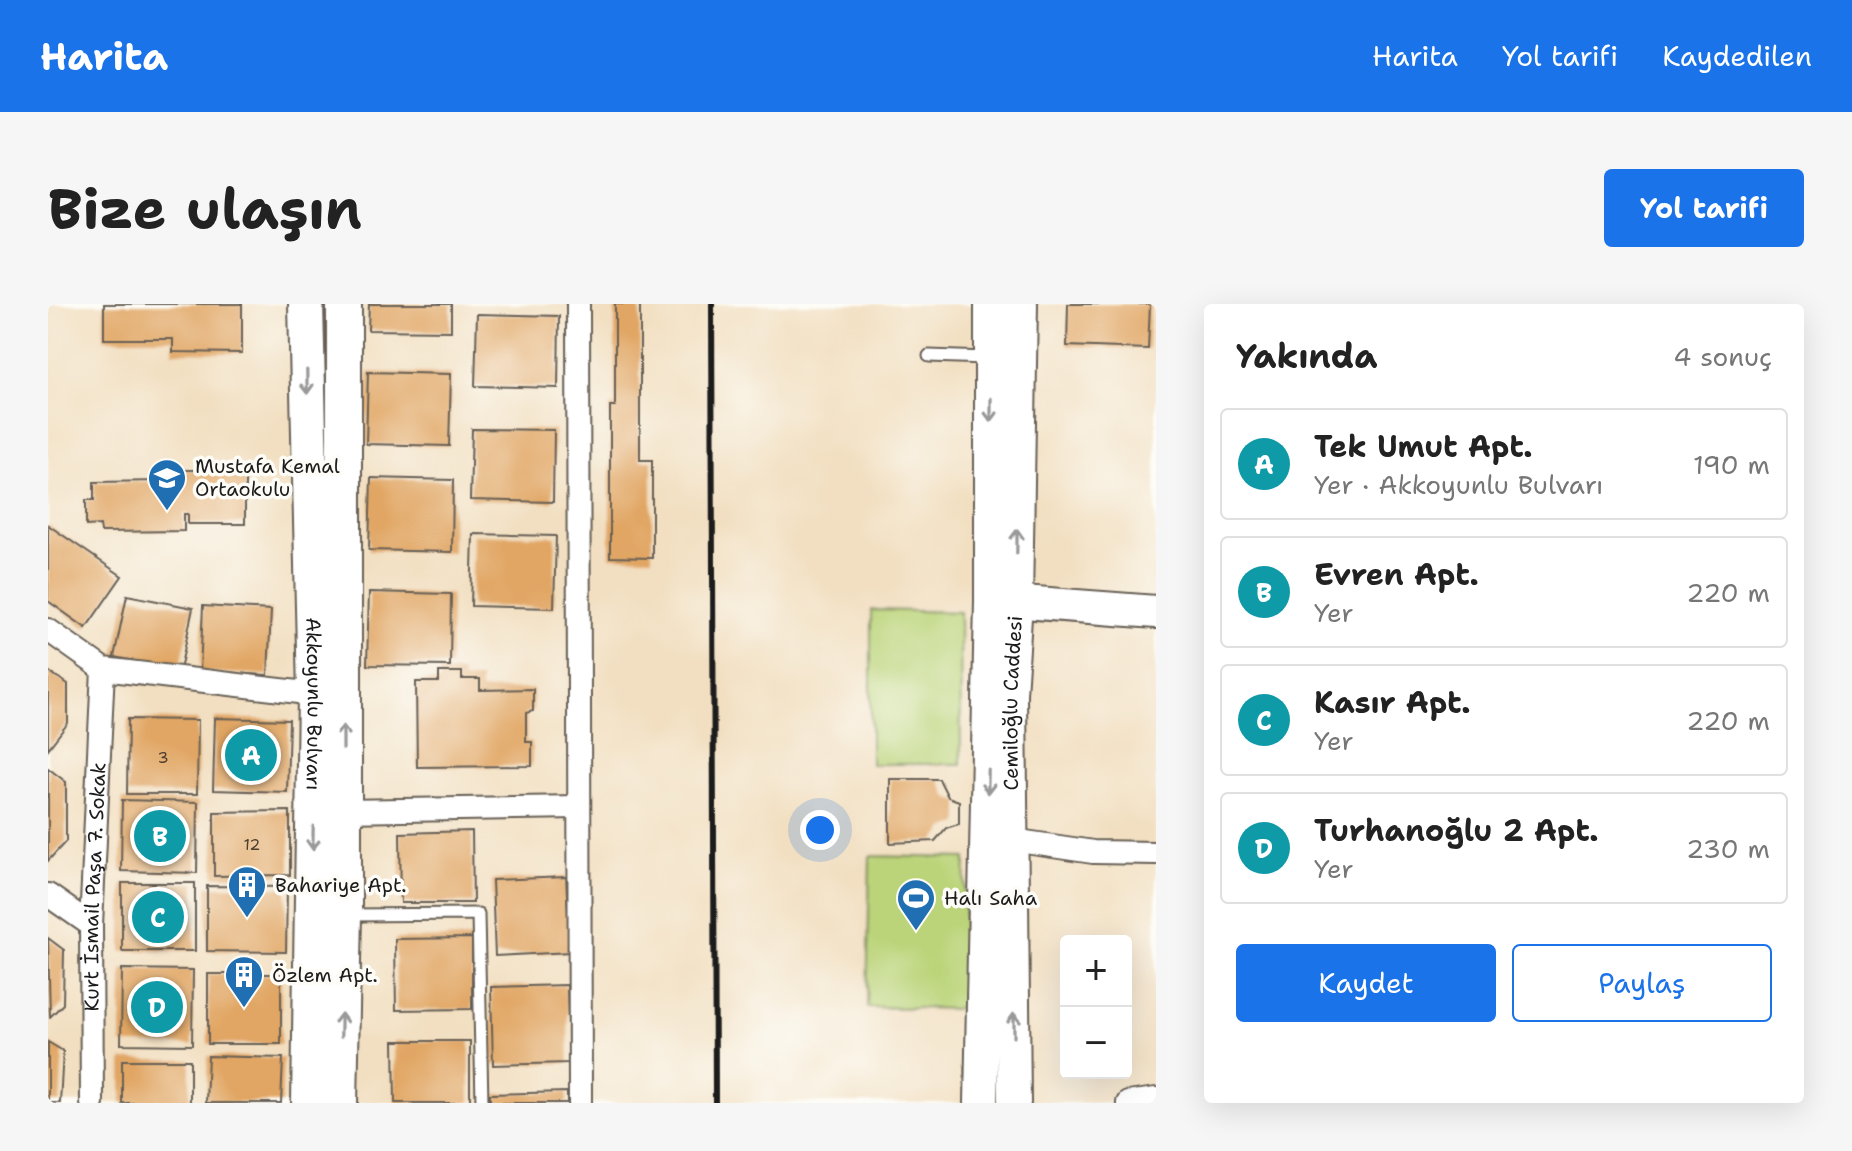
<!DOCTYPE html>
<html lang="tr">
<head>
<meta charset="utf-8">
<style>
  body { margin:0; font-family:"Shantell Sans",sans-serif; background:#f6f6f6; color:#222 }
  .controls { position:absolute; right:24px; bottom:24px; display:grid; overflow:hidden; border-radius:8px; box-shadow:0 8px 32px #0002 }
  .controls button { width:72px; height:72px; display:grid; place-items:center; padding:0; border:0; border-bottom:2px solid #e0e0e0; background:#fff; color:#222; font:40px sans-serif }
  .you { position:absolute; left:772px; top:526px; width:28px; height:28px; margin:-20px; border:6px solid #fff; border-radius:50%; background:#1a73e8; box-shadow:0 0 0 12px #1a73e833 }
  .badge { display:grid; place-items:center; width:52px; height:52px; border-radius:50%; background:#1a73e8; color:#fff; font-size:26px; font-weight:700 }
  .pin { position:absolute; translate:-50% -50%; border:4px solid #fff; box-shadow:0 2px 8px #0006 }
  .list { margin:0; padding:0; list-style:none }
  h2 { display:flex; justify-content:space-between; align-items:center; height:104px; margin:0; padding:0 32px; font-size:34px }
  h2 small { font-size:26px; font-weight:400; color:#767676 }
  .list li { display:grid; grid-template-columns:52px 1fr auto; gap:24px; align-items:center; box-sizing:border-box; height:112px; margin:0 16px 16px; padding:0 16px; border:2px solid #e0e0e0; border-radius:8px }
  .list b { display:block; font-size:30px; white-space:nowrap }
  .list p { margin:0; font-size:26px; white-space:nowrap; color:#767676 }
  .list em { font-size:26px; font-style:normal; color:#767676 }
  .actions { display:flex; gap:16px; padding:24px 32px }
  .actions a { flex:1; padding:18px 0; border:2px solid #1a73e8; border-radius:8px; text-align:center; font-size:28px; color:#1a73e8 }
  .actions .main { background:#1a73e8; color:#fff }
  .map { position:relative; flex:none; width:1108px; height:799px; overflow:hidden; border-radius:8px }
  header { display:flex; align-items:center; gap:48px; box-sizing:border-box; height:112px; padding:0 40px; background:#1a73e8; color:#fff }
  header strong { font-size:38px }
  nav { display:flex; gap:44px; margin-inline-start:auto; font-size:28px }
  .intro { display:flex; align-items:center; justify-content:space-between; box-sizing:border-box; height:192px; padding:0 48px }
  h1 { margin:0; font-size:56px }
  .button { padding:20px 36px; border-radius:8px; background:#1a73e8; color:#fff; font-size:28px; font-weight:700 }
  main { display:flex; gap:48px; padding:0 48px }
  aside { flex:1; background:#fff; border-radius:8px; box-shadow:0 8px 32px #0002 }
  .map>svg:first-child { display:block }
  .green { fill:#bbd479; stroke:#6c784a; stroke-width:2 }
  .building { fill:#e1a663 }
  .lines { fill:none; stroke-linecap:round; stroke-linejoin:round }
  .lane-casing { stroke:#676056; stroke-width:15 }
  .street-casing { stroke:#676056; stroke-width:26 }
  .secondary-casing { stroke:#676056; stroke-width:36 }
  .primary-casing { stroke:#676056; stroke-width:38 }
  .lane { stroke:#fff; stroke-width:11 }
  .street { stroke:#fff; stroke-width:22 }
  .secondary { stroke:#fff; stroke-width:32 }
  .primary { stroke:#fff; stroke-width:34 }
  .rail { stroke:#1c1c1c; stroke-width:6 }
  .oneway { stroke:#999 }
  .labels { text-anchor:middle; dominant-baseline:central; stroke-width:7; stroke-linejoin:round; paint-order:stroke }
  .number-label { font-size:16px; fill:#4d3e2e }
  .poi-label { font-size:20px; fill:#1c1c1c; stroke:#fdfcf7; text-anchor:start }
  .street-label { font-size:20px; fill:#1c1c1c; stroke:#fdfcf7 }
</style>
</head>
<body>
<header>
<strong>Harita</strong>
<nav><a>Harita</a><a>Yol tarifi</a><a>Kaydedilen</a></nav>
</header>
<div class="intro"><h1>Bize ulaşın</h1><a class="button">Yol tarifi</a></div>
<main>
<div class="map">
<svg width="1108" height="799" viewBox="0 0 1108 799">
  <rect width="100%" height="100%" fill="#fdfcf7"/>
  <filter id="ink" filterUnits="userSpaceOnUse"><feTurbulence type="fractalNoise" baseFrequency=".0125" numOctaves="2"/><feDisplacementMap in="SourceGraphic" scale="16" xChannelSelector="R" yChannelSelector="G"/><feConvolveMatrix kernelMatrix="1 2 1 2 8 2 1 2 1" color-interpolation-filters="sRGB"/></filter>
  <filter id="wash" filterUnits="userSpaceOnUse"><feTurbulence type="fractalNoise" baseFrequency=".006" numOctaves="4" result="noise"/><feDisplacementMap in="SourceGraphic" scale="32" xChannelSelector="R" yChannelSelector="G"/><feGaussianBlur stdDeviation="1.8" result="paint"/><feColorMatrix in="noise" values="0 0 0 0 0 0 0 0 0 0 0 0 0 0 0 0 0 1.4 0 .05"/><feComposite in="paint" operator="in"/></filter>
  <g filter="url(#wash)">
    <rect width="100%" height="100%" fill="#f2dfc1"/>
    <path class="green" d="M823,306l89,2 1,152h-90z
      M822,552l96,2 -4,151 -95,-2z"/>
    <g id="blocks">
      <path class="building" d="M56,0h138v49l-69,-1v-13h-69z
        M321,0h82v27l-83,-1z
        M567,0h25v156h12v98l-42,-1v-151h5z
        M1020,0h82l-2,45 -81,-3z
        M429,10l82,2 -1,72 -83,-2z
        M320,68l83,2 -2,72 -83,-2z
        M424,125l82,1 -1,72 -83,-2z
        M126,166h71v54h-57v-10h-4v17l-83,1 -1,-7 -14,1v-26h8v-18l68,-1v8h12z
        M323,174l82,2 -1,72 -83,-2z
        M0,221l74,51 -36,52 -38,-27z
        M425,230l83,2 -2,72 -83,-2z
        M321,288l82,2 -1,72 -83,-1z
        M79,291l66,13 -13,62 -66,-13z
        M155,302l68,4 -3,65 -68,-3z
        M0,367l20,13v39l-20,26z
        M391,368h23v7h18v11l53,-1v22l-7,2v29h6v24l-115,1 -1,-85h23z
        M167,414l74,2 -2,72 -74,-2z
        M80,415l70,1 -1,74h-70z
        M0,464l18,14v59l-18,20z
        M842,475h49l9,18 11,4v23l-13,4 -11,13 -45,2z
        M74,496l76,2 -1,71 -76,-2z
        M242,507v64l-76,1v-64z
        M424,527l1,72h-72l-1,-70z
        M518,573l4,75 -75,4 -3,-76z
        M74,579h73v68h-73z
        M159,582l80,1 -1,65 -79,-1z
        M0,634l16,12 -1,54 -13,13z
        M424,634v71l-76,1 -1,-71z
        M74,665l71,1 -1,75 -71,-1z
        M160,670h73v70h-73z
        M519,681l2,78 -76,2 -2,-78z
        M346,737h76v62h-75z
        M0,738l15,9 -3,52h-12z
        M160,752l75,2 -2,45h-75z
        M74,756h68v43h-68z
        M519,788v11h-77v-9z"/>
    </g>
  </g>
  <g filter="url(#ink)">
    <use href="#blocks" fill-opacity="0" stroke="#676056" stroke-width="2"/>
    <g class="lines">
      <defs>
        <path id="lane" d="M881,52l58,2
          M300,611l130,-1 4,189"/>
        <g id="street">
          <path d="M530,0l2,799"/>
          <path d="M0,326l55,39 212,25"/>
          <path d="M296,507l235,-4"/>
          <path d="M964,536l81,12 63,1"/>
          <path d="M0,591l43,30"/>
          <path id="s1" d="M44,799l-1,-178 12,-256"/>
          <path d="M1080,799l28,-4"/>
        </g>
        <g id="secondary">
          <path d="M948,296l160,12"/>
          <path d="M933,799l10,-503v-296"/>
          <path id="s2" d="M966,799l-4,-409 6,-92 5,-298"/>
        </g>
        <g id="primary">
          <path id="s3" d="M258,0l9,390 -6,409"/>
          <path d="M292,799l4,-188v-611"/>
        </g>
      </defs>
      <use href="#lane" class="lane-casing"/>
      <use href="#street" class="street-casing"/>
      <use href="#secondary" class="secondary-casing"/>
      <use href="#primary" class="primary-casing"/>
      <use href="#lane" class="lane"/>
      <use href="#street" class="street"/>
      <use href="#secondary" class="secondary"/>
      <use href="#primary" class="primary"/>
      <path class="rail" d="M664,0l3,799"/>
    </g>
    <defs><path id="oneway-shaft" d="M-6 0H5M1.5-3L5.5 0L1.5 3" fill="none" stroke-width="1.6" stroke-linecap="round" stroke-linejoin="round" transform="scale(2)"/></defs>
    <g class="oneway">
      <use href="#oneway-shaft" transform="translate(259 78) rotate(89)"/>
      <use href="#oneway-shaft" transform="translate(943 106) rotate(90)"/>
      <use href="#oneway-shaft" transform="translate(969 237) rotate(-89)"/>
      <use href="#oneway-shaft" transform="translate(295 433) rotate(-90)"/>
      <use href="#oneway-shaft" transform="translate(940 478) rotate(91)"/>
      <use href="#oneway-shaft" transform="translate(265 534) rotate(91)"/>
      <use href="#oneway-shaft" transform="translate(293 721) rotate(-89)"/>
      <use href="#oneway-shaft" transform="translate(966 721) rotate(-90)"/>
    </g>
  </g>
  <defs>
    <symbol id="school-pin" viewBox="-11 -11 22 30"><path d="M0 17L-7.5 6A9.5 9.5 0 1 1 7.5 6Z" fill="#1f6fb2" stroke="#fdfcf7"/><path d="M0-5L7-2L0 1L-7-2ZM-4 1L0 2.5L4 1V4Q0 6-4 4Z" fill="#fff"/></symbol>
    <symbol id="building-pin" viewBox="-11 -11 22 30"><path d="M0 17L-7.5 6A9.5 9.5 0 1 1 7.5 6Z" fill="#1f6fb2" stroke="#fdfcf7"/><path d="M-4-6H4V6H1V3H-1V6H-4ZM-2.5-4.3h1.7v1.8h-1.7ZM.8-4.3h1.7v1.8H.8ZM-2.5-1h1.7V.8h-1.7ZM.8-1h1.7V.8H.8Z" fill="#fff"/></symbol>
    <symbol id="stadium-pin" viewBox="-11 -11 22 30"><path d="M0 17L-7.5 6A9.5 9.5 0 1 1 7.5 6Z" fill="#1f6fb2" stroke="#fdfcf7"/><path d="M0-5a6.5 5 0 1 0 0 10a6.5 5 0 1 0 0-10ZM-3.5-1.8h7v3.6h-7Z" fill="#fff"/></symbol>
  </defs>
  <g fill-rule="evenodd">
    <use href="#school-pin" x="97" y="152" width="44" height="60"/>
    <use href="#building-pin" x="177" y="559" width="44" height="60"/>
    <use href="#stadium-pin" x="846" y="572" width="44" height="60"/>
    <use href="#building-pin" x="174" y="649" width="44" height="60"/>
  </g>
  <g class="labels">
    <g class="number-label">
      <text x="115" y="453">3</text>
      <text x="204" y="540">12</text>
    </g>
    <g class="poi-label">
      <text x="147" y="162">Mustafa Kemal<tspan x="147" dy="23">Ortaokulu</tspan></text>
      <text x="227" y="581">Bahariye Apt.</text>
      <text x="896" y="594">Halı Saha</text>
      <text x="224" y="671">Özlem Apt.</text>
    </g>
    <g class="street-label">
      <text stroke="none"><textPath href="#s3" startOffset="400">Akkoyunlu Bulvarı</textPath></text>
      <text stroke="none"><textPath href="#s2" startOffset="400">Cemiloğlu Caddesi</textPath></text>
      <text stroke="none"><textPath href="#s1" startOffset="216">Kurt İsmail Paşa 7. Sokak</textPath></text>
    </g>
  </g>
</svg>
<div class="controls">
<button>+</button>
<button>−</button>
</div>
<div class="you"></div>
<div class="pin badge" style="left:203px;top:451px;background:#0f9aa8">A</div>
<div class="pin badge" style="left:112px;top:532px;background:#0f9aa8">B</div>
<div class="pin badge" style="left:110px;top:613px;background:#0f9aa8">C</div>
<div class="pin badge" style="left:109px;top:703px;background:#0f9aa8">D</div>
</div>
<aside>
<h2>Yakında<small>4 sonuç</small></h2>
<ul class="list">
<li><span class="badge" style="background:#0f9aa8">A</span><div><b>Tek Umut Apt.</b><p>Yer · Akkoyunlu Bulvarı</p></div><em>190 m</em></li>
<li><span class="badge" style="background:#0f9aa8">B</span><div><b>Evren Apt.</b><p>Yer</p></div><em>220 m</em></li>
<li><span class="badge" style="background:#0f9aa8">C</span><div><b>Kasır Apt.</b><p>Yer</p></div><em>220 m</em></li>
<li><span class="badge" style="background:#0f9aa8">D</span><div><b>Turhanoğlu 2 Apt.</b><p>Yer</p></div><em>230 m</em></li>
</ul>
<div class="actions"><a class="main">Kaydet</a><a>Paylaş</a></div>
</aside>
</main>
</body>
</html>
